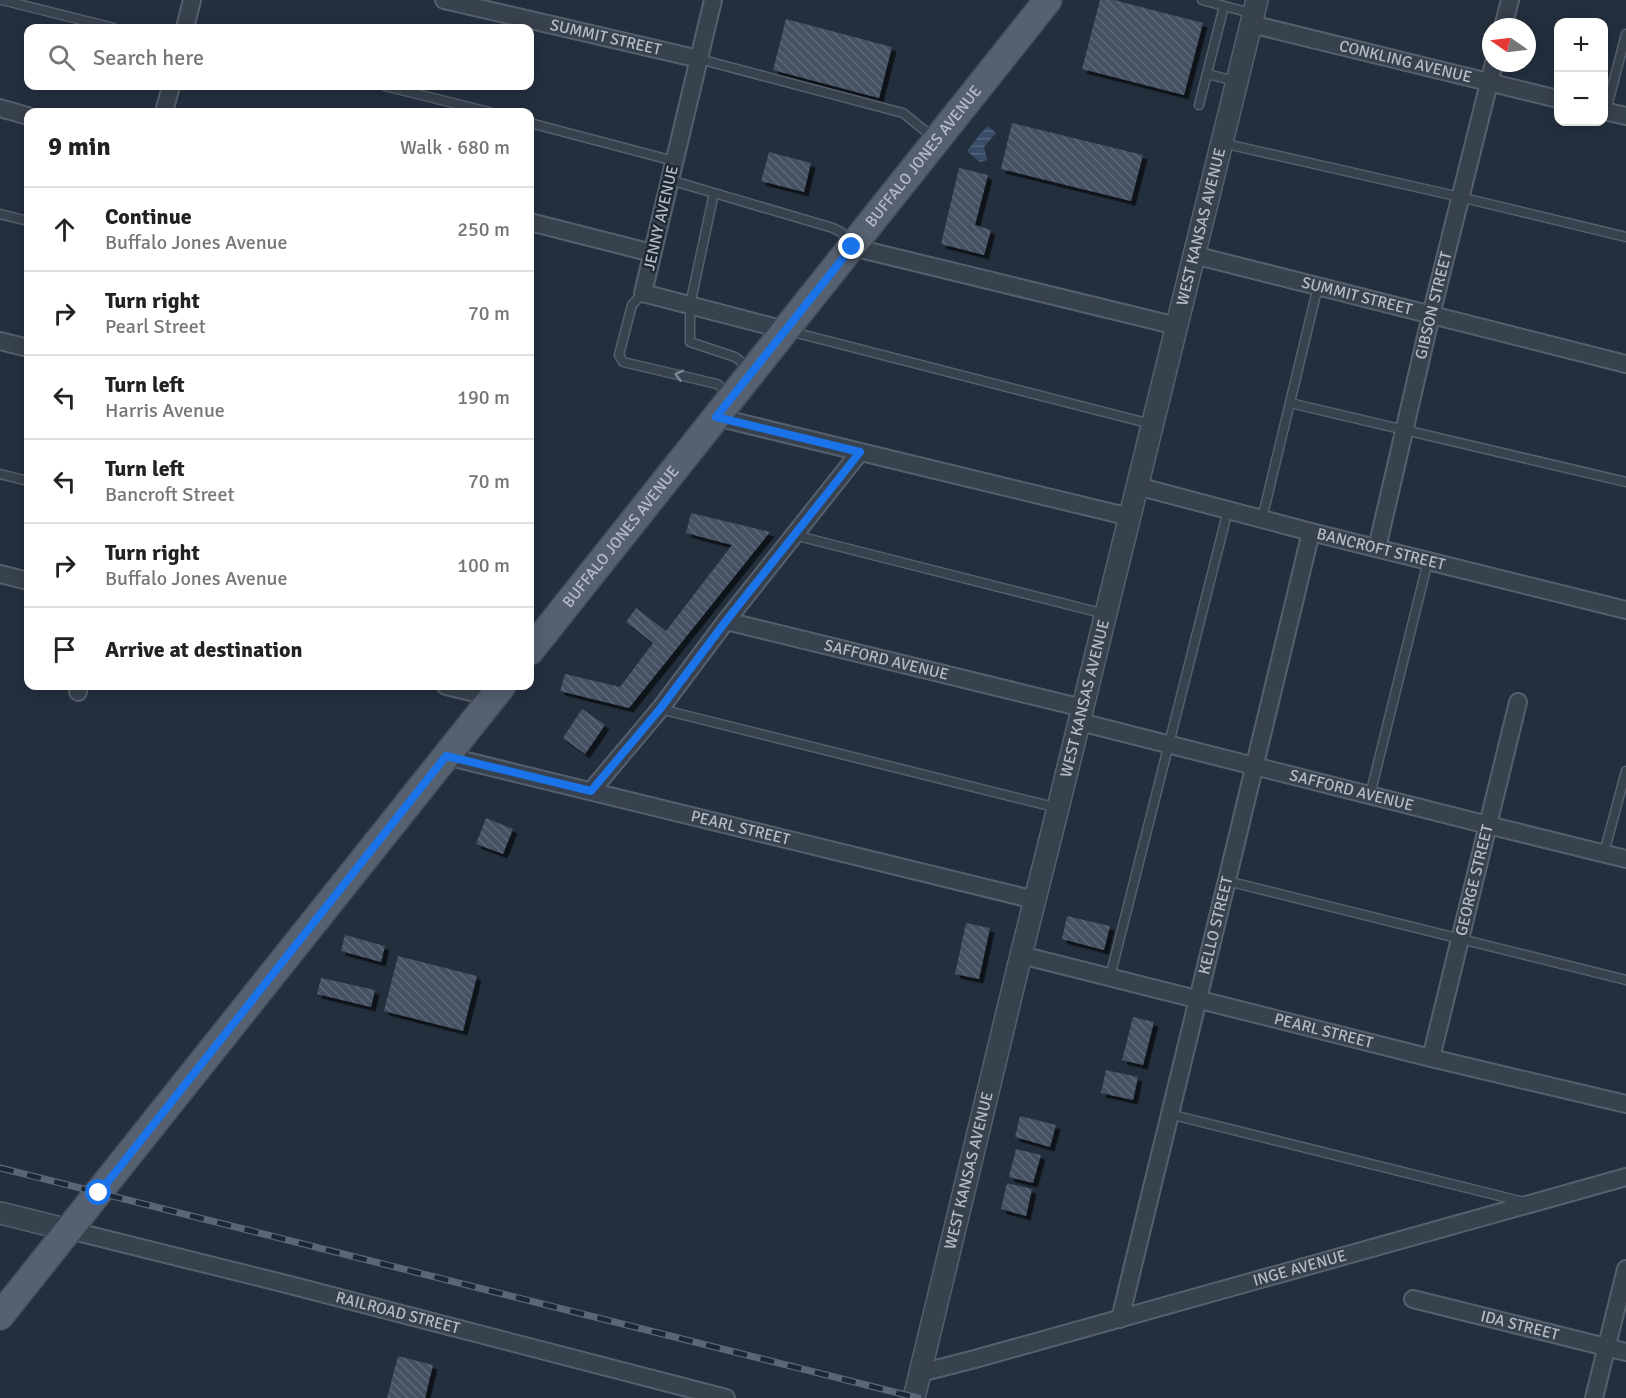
<!DOCTYPE html>
<html lang="en">
<head>
<meta charset="utf-8">
<style>
  body { margin:0; font-family:Signika,sans-serif; background:#f2f2f2; color:#222 }
  .controls { position:absolute; right:18px; top:18px; display:grid; overflow:hidden; border-radius:12px; box-shadow:0 3px 15px #0003 }
  .controls button { width:54px; height:54px; display:grid; place-items:center; padding:0; border:0; border-bottom:2px solid #e0e0e0; background:#fff; color:#222; font:30px sans-serif }
  .compass { position:absolute; left:1482px; top:18px; width:54px; height:54px; border-radius:50%; background:#fff; box-shadow:0 3px 15px #0003; rotate:284deg }
  .stop { position:absolute; width:18px; height:18px; margin:-14px; border:4px solid #1a73e8; border-radius:50%; background:#fff }
  .stop.end { background:#1a73e8; border-color:#fff; box-shadow:0 2px 6px #0008 }
  .list { margin:0; padding:0; list-style:none }
  h2 { display:flex; justify-content:space-between; align-items:center; height:78px; margin:0; padding:0 24px; font-size:26px }
  h2 small { font-size:20px; font-weight:400; color:#767676 }
  .list li { display:grid; grid-template-columns:39px 1fr auto; gap:18px; align-items:center; box-sizing:border-box; height:84px; padding:0 24px; border-top:2px solid #e0e0e0 }
  .list b { display:block; font-size:22px; white-space:nowrap }
  .list p { margin:0; font-size:20px; white-space:nowrap; color:#767676 }
  .list em { font-size:20px; font-style:normal; color:#767676 }
  .icon { flex:none; width:33px; height:33px; fill:none; stroke:currentColor; stroke-width:2; stroke-linecap:round; stroke-linejoin:round }
  .map { position:relative; flex:none; width:1626px; height:1398px; overflow:hidden }
  .search { position:absolute; background:#fff; box-shadow:0 3px 15px #0003; left:24px; top:24px; width:510px; height:66px; display:flex; align-items:center; gap:15px; box-sizing:border-box; padding:0 21px; border-radius:12px; color:#767676; font-size:22px }
  .panel { position:absolute; background:#fff; box-shadow:0 3px 15px #0003; left:24px; top:108px; width:510px; height:582px; border-radius:12px }
  .map>svg:first-child { display:block }
  .water { fill:url(#water-rules) }
  .building { fill:url(#building-back-hatch); filter:url(#shadow) }
  .lines { fill:none; stroke-linecap:round; stroke-linejoin:round }
  .service-casing { stroke:#565f6c; stroke-width:11 }
  .minor-casing { stroke:#565f6c; stroke-width:20 }
  .tertiary-casing { stroke:#565f6c; stroke-width:24 }
  .primary-casing { stroke:#414a57; stroke-width:30 }
  .service { stroke:#38414e; stroke-width:8 }
  .minor { stroke:#38414e; stroke-width:16 }
  .tertiary { stroke:#38414e; stroke-width:21 }
  .primary { stroke:#56606e; stroke-width:27 }
  .rail-casing { stroke:#5a6575; stroke-width:7 }
  .rail { stroke:#1d2633; stroke-width:4.5; stroke-dasharray:14; stroke-linecap:butt }
  .oneway { stroke:#7c8592 }
  .route { stroke:#1a73e8; stroke-width:8 }
  .labels { text-anchor:middle; dominant-baseline:central; stroke-width:4.5; stroke-linejoin:round; paint-order:stroke }
  .street-label { font-size:16px; fill:#b4bcc9; stroke:#1d2633 }
</style>
</head>
<body>
<div class="map">
<svg width="1626" height="1398" viewBox="0 0 1626 1398">
  <defs>
    <pattern id="water-rules" width="6" height="5" patternUnits="userSpaceOnUse" patternTransform="scale(1.5)"><rect width="6" height="5" fill="#394c67"/><path d="M0 2.5h6" fill="none" stroke="#53647b"/></pattern>
    <pattern id="building-back-hatch" width="6" height="6" patternUnits="userSpaceOnUse" patternTransform="scale(1.5)"><rect width="6" height="6" fill="#455162"/><path d="M-1 5l2 2M0 0l6 6M5-1l2 2" fill="none" stroke="#5d6877"/></pattern>
    <filter id="shadow"><feDropShadow dx="4.5" dy="4.5" stdDeviation="0" flood-color="#0009"/></filter>
  </defs>
  <rect width="100%" height="100%" fill="#242f3e"/>
  <path class="water" d="M988,126l8,7 -12,14 3,13 -7,2 -13,-11 13,-17z"/>
  <path class="building" d="M1100,0h14l89,23 -19,72 -102,-26z
    M786,19l106,28 -13,51 -106,-28z
    M1012,123l131,32 -12,46 -130,-32z
    M769,152l42,11 -7,29 -43,-11z
    M959,168l29,7 -13,50 16,5 -7,25 -43,-11z
    M691,513l79,19 -141,176 -69,-17 5,-17 55,13 33,-44 -27,-21 10,-14 30,23 66,-86 -46,-12z
    M582,709l23,16 -20,29 -22,-16z
    M486,818l27,11 -10,25 -27,-10z
    M1067,916l43,10 -6,24 -42,-11z
    M966,923l24,5 -11,51 -24,-5z
    M345,935l40,11 -4,16 -40,-11z
    M398,956l79,20 -14,55 -79,-20z
    M321,978l54,12 -4,17 -54,-13z
    M1133,1017l21,5 -11,43 -21,-5z
    M1106,1070l32,7 -5,23 -32,-7z
    M1020,1116l36,9 -6,22 -35,-10z
    M1016,1149l25,6 -8,28 -24,-6z
    M1007,1183l25,6 -6,27 -25,-7z
    M398,1356l35,9 -8,33h-38z"/>
  <g class="lines">
    <defs>
      <path id="service" d="M2,0l112,28
        M1202,0l52,14
        M699,59l204,54 31,25
        M1207,74l28,7
        M385,86l104,26
        M1199,105l25,-99
        M1606,111l20,-77
        M530,123l144,38
        M1222,143l238,54 166,40
        M670,180l163,48 8,4 9,12
        M714,193l-24,112v37l45,15 15,12
        M0,214l28,7
        M643,293l-11,12 -13,50 4,7 94,22 13,10
        M789,331l362,93
        M1290,403l336,79
        M0,474l28,7
        M1262,519l56,-233
        M794,535l311,79
        M660,709l398,99
        M1370,795l58,-234
        M1604,853l22,-82
        M1227,881l399,99
        M1110,977l118,-467
        M1169,1114l355,88"/>
      <g id="minor">
        <path id="s1" d="M444,0l255,59"/>
        <path d="M713,0l-70,293 142,37"/>
        <path id="s2" d="M1251,24l307,75"/>
        <path d="M1503,27l7,-27"/>
        <path d="M185,28l7,-28"/>
        <path d="M0,108l28,8"/>
        <path d="M1604,111l22,5"/>
        <path d="M164,112l7,-26"/>
        <path d="M530,222l122,31"/>
        <path d="M852,247l325,79"/>
        <path id="s3" d="M1194,255l432,109"/>
        <path d="M0,341l28,7"/>
        <path d="M716,417l414,100"/>
        <path id="s4" d="M1137,486l174,46 315,78"/>
        <path id="s5" d="M1377,548l54,-233 63,-252"/>
        <path d="M0,574l28,7"/>
        <path id="s6" d="M726,621l357,87"/>
        <path d="M446,686l46,11"/>
        <path d="M78,692l1,-6"/>
        <path id="s7" d="M1080,722l408,103 138,34"/>
        <path id="s8" d="M446,756l589,144"/>
        <path d="M591,791l69,-82 66,-88 134,-169"/>
        <path id="s9" d="M1021,955l410,103 195,46"/>
        <path id="s10" d="M1431,1058l87,-356"/>
        <path id="s11" d="M69,1230l221,55 436,113"/>
        <path id="s12" d="M1413,1299l213,53"/>
        <path id="s13" d="M1120,1319c63,-263 129,-524 191,-787"/>
        <path id="s14" d="M920,1373l55,-14 651,-182"/>
        <path d="M1594,1398l32,-129"/>
      </g>
      <g id="tertiary">
        <path d="M0,1213l69,17"/>
        <path id="s15" d="M914,1398l107,-443 37,-147 199,-808"/>
      </g>
      <g id="primary">
        <path id="s16" d="M530,651l518,-651"/>
        <path d="M0,1316l502,-630"/>
      </g>
    </defs>
    <use href="#service" class="service-casing"/>
    <use href="#minor" class="minor-casing"/>
    <use href="#tertiary" class="tertiary-casing"/>
    <use href="#primary" class="primary-casing"/>
    <use href="#service" class="service"/>
    <use href="#minor" class="minor"/>
    <use href="#tertiary" class="tertiary"/>
    <use href="#primary" class="primary"/>
    <defs>
      <path id="rail" d="M0,1168l918,230"/>
    </defs>
    <use href="#rail" class="rail-casing"/>
    <use href="#rail" class="rail"/>
  </g>
  <defs><path id="oneway-chevron" d="M-2-3.5L2.5 0L-2 3.5" fill="none" stroke-width="1.6" stroke-linecap="round" stroke-linejoin="round" transform="scale(1.5)"/></defs>
  <use class="oneway" href="#oneway-chevron" transform="translate(679 375) rotate(-166)"/>
  <g class="lines">
    <path class="route" d="M99,1193l347,-437 145,35 69,-82 66,-88 134,-169 -144,-35 136,-170"/>
  </g>
  <g class="labels">
    <g class="street-label">
      <text stroke="none"><textPath href="#s1" startOffset="166">SUMMIT STREET</textPath></text>
      <text stroke="none"><textPath href="#s2" startOffset="159">CONKLING AVENUE</textPath></text>
      <text stroke="none"><textPath href="#s16" startOffset="632">BUFFALO JONES AVENUE</textPath></text>
      <text transform="translate(661 218) rotate(-77)">JENNY AVENUE</text>
      <text stroke="none"><textPath href="#s15" startOffset="1206">WEST KANSAS AVENUE</textPath></text>
      <text stroke="none"><textPath href="#s3" startOffset="168">SUMMIT STREET</textPath></text>
      <text stroke="none"><textPath href="#s5" startOffset="249">GIBSON STREET</textPath></text>
      <text stroke="none"><textPath href="#s16" startOffset="146">BUFFALO JONES AVENUE</textPath></text>
      <text stroke="none"><textPath href="#s4" startOffset="252">BANCROFT STREET</textPath></text>
      <text stroke="none"><textPath href="#s6" startOffset="165">SAFFORD AVENUE</textPath></text>
      <text stroke="none"><textPath href="#s15" startOffset="720">WEST KANSAS AVENUE</textPath></text>
      <text stroke="none"><textPath href="#s7" startOffset="280">SAFFORD AVENUE</textPath></text>
      <text stroke="none"><textPath href="#s8" startOffset="303">PEARL STREET</textPath></text>
      <text stroke="none"><textPath href="#s10" startOffset="183">GEORGE STREET</textPath></text>
      <text stroke="none"><textPath href="#s13" startOffset="405">KELLO STREET</textPath></text>
      <text stroke="none"><textPath href="#s9" startOffset="312">PEARL STREET</textPath></text>
      <text stroke="none"><textPath href="#s15" startOffset="234">WEST KANSAS AVENUE</textPath></text>
      <text stroke="none"><textPath href="#s14" startOffset="394">INGE AVENUE</textPath></text>
      <text stroke="none"><textPath href="#s11" startOffset="339">RAILROAD STREET</textPath></text>
      <text stroke="none"><textPath href="#s12" startOffset="110">IDA STREET</textPath></text>
    </g>
  </g>
</svg>
<div class="controls">
<button>+</button>
<button>−</button>
</div>
<svg class="compass" viewBox="-18 -18 36 36"><path d="M0-13l5 13h-10z" fill="#e53935"/><path d="M0 13l5-13h-10z" fill="#767676"/></svg>
<div class="stop" style="left:99px;top:1193px"></div>
<div class="stop end" style="left:852px;top:247px"></div>
<div class="search"><svg class="icon" aria-label="search" viewBox="0 0 24 24"><circle cx="10" cy="10" r="6"/><path d="M15 15l6 6"/></svg>Search here</div>
<section class="panel">
<h2>9 min<small>Walk · 680 m</small></h2>
<ul class="list">
<li><svg class="icon" aria-label="ahead" viewBox="0 0 24 24"><path d="M12 20V5M6 11l6-6 6 6"/></svg><div><b>Continue</b><p>Buffalo Jones Avenue</p></div><em>250 m</em></li>
<li><svg class="icon" aria-label="right" viewBox="0 0 24 24"><path d="M7 20v-9h11M14 6l5 5-5 5"/></svg><div><b>Turn right</b><p>Pearl Street</p></div><em>70 m</em></li>
<li><svg class="icon" aria-label="left" viewBox="0 0 24 24"><path d="M17 20v-9H6M10 6l-5 5 5 5"/></svg><div><b>Turn left</b><p>Harris Avenue</p></div><em>190 m</em></li>
<li><svg class="icon" aria-label="left" viewBox="0 0 24 24"><path d="M17 20v-9H6M10 6l-5 5 5 5"/></svg><div><b>Turn left</b><p>Bancroft Street</p></div><em>70 m</em></li>
<li><svg class="icon" aria-label="right" viewBox="0 0 24 24"><path d="M7 20v-9h11M14 6l5 5-5 5"/></svg><div><b>Turn right</b><p>Buffalo Jones Avenue</p></div><em>100 m</em></li>
<li><svg class="icon" aria-label="arrive" viewBox="0 0 24 24"><path d="M6 21V4h12l-3 4 3 4H6"/></svg><div><b>Arrive at destination</b></div></li>
</ul>
</section>
</div>
</body>
</html>
